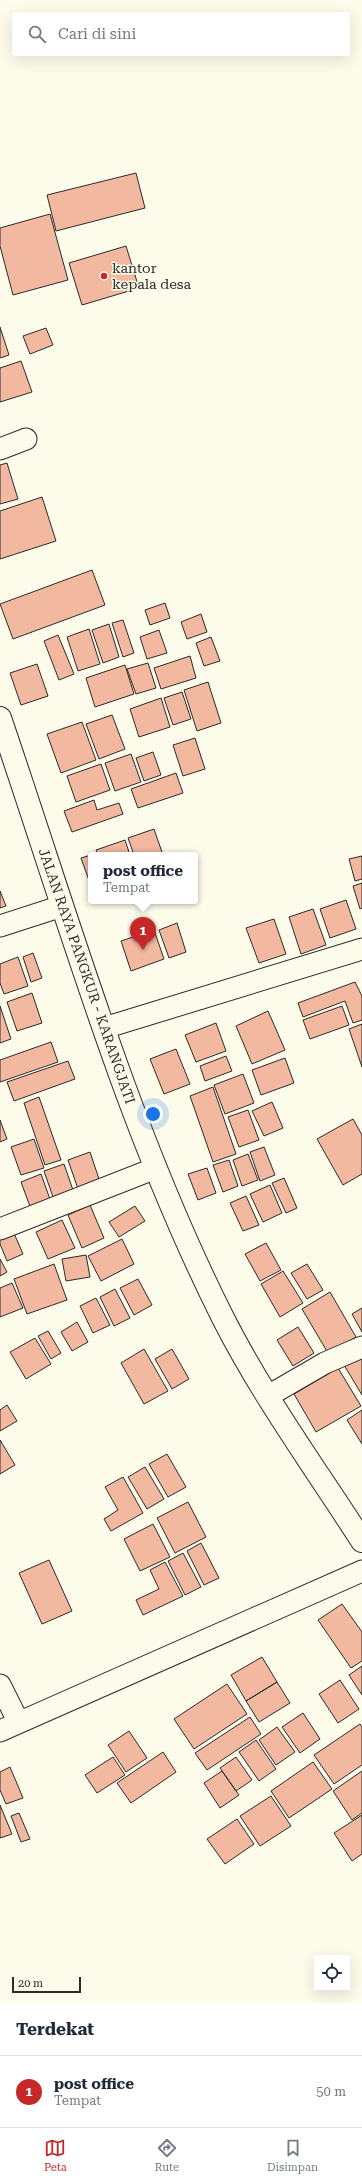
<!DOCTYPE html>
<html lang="id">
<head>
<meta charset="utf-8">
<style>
  body { margin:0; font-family:"Roboto Serif",serif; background:#f2f2f3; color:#1f2937 }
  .controls { position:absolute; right:12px; bottom:12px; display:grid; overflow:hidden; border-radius:4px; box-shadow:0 4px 16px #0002 }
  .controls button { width:36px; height:36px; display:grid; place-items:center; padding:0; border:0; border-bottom:1px solid #e0e1e3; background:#fff; color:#1f2937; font:20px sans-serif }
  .scale { position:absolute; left:12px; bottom:10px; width:69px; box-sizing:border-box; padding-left:4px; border:2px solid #2b2b2b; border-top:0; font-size:11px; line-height:14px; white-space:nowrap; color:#2b2b2b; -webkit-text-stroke:3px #fdfbea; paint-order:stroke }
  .you { position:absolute; left:153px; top:1114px; width:14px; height:14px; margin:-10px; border:3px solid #fff; border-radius:50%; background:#1a73e8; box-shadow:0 0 0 6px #1a73e833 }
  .badge { display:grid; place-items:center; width:26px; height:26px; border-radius:50%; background:#c62828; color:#fff; font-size:13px; font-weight:700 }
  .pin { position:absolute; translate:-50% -33px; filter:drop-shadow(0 1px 2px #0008) }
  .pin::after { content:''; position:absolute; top:21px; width:14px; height:12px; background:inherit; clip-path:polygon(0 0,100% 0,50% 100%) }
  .popup { position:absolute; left:88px; top:852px; width:110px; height:52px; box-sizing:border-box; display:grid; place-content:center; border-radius:4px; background:#fff; filter:drop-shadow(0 1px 3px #0005); font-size:13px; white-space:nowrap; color:#747a83 }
  .popup b { font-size:15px; color:#1f2937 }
  .popup::after { content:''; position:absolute; left:50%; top:100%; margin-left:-8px; border:8px solid transparent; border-top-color:#fff }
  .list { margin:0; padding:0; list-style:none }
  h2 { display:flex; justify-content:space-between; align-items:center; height:52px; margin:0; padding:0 16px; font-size:17px }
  h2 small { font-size:13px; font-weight:400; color:#747a83 }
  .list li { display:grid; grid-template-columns:26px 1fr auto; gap:12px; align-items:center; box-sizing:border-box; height:72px; padding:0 16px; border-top:1px solid #e0e1e3 }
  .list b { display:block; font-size:15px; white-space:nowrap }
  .list p { margin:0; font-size:13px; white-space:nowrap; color:#747a83 }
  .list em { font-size:13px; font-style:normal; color:#747a83 }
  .icon { flex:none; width:22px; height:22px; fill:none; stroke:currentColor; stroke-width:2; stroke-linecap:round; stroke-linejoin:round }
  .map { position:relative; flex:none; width:362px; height:2003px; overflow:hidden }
  .search { position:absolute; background:#fff; box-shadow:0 4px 16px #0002; left:12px; right:12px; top:12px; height:44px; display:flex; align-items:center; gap:10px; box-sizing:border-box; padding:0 14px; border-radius:4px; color:#747a83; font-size:15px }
  .sheet { height:124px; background:#fff }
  nav { display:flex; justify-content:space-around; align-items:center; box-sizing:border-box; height:56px; border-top:1px solid #e0e1e3; background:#fff; font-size:11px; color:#747a83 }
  nav a { display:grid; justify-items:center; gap:2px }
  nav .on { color:#c62828 }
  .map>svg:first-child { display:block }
  .building { fill:#f2b8a0; stroke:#2b2b2b }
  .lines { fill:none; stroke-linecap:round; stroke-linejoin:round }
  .street-casing { stroke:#2b2b2b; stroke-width:23 }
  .secondary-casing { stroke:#2b2b2b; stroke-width:24 }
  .street { stroke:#fdfbea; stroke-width:21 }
  .secondary { stroke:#fdfbea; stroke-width:22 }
  .poi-dot { fill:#c62828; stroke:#fdfbea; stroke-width:1.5 }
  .labels { text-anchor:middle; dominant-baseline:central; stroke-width:3; stroke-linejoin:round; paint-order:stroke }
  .poi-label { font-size:14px; fill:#2b2b2b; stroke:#fdfbea; text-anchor:start }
  .street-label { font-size:14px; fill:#2b2b2b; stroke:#fdfbea }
</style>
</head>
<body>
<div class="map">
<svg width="362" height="2003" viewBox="0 0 362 2003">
  <rect width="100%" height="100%" fill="#fdfbea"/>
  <path class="building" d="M136,173l9,35 -89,23 -9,-36z
    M50,214l18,66 -55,15 -13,-49v-18z
    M126,246l13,42 -57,17 -13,-42z
    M0,327l9,28 -9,3z
    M46,328l7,17 -23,9 -7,-18z
    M21,361l11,31 -32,10v-34z
    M7,463l11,36 -18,5v-39z
    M42,497l14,44 -56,18v-48z
    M92,570l13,35 -92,34 -13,-35z
    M165,603l5,15 -20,7 -5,-15z
    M201,614l6,18 -20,7 -6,-17z
    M123,620l11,33 -11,4 -11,-34z
    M109,624l10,33 -16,6 -11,-33z
    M89,629l11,35 -22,7 -11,-34z
    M159,630l8,23 -20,6 -7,-22z
    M58,635l16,39 -15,6 -15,-39z
    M211,637l9,24 -16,5 -8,-23z
    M190,656l6,22 -35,11 -7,-21z
    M148,663l8,25 -20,6 -9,-25z
    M37,664l11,32 -27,9 -11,-32z
    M125,665l9,29 -39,13 -9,-29z
    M208,682l13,41 -24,8 -13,-41z
    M182,692l9,27 -18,6 -9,-27z
    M161,698l9,29 -31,10 -9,-28z
    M112,715l13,34 -26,10 -13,-35z
    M82,722l14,38 -35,13 -14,-39z
    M195,738l10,31 -22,7 -10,-31z
    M153,752l8,23 -17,6 -8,-23z
    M131,754l10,28 -26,9 -10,-28z
    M101,764l9,26 -34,12 -9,-26z
    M176,773l7,20 -45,15 -7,-19z
    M94,800l3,10 22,-7 4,11 -51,18 -8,-21z
    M154,829l9,26h-29l-6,-17z
    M125,840l5,15h-32l-2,-5z
    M91,855v31l-10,-28z
    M362,856v23l-7,2 -6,-22z
    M362,883v25l-2,1 -7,-23z
    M0,891l6,15 -6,2z
    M346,900l10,29 -26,9 -10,-29z
    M313,909l13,36 -25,9 -12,-37z
    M274,919l12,35 -27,9 -13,-35z
    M177,923l9,29 -17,6 -10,-28z
    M154,930l10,29 -33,12 -10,-30z
    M33,953l9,25 -11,4 -8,-25z
    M18,957l10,29 -24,8 -4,-11v-19z
    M355,982l7,14v24l-9,3 -8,-22 -42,16 -5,-14z
    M32,993l10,30 -25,8 -10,-29z
    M0,1006l11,33 -11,4z
    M342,1006l7,19 -39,14 -7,-19z
    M268,1011l17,39 -33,14 -16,-38z
    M216,1023l10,28 -30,11 -11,-27z
    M362,1024v43l-13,-38z
    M51,1042l7,20 -58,20v-22z
    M176,1049l14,35 -26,10 -14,-35z
    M226,1056l6,15 -27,10 -5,-15z
    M285,1058l9,25 -33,12 -9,-25z
    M68,1061l7,18 -61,22 -7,-19z
    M243,1074l11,29 -29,11 -11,-29z
    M213,1087l23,67 -23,8 -23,-66z
    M39,1097l22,63 -16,5 -21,-62z
    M272,1102l11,26 -19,8 -12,-25z
    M248,1110l11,30 -20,7 -11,-30z
    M353,1119l9,16v39l-19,11 -26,-46z
    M0,1120l7,19 -7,3z
    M34,1139l10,29 -23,7 -10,-28z
    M264,1147l11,28 -15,6 -10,-29z
    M90,1152l10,30 -22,7 -10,-29z
    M248,1154l10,26 -16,6 -9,-26z
    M229,1160l9,26 -15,6 -10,-27z
    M64,1164l10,29 -20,7 -10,-29z
    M207,1168l9,25 -18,7 -10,-26z
    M41,1174l10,28 -20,7 -10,-27z
    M284,1178l13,30 -11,5 -14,-30z
    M270,1185l12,28 -19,9 -13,-28z
    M246,1196l13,29 -16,6 -13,-28z
    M90,1205l14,33 -22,10 -14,-33z
    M135,1206l10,15 -26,16 -10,-15z
    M62,1220l13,28 -27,11 -12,-27z
    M13,1231l10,23 -16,7 -7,-17v-7z
    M122,1239l12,25 -33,17 -13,-25z
    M266,1243l15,27 -21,11 -15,-27z
    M86,1255l4,22 -24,4 -4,-22z
    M0,1259l7,13 -7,4z
    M54,1264l13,36 -40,14 -13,-35z
    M307,1264l16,26 -16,9 -16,-26z
    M283,1271l20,32 -23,14 -19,-33z
    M138,1279l14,26 -18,10 -14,-27z
    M12,1283l11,25 -23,9v-29z
    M115,1289l15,29 -16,8 -14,-29z
    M330,1292l26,45 -28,16 -26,-44z
    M96,1298l14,27 -17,8 -13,-27z
    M362,1308v24l-10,-18z
    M77,1322l11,20 -16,9 -11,-19z
    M298,1327l16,26 -21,13 -16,-26z
    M48,1331l13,22 -10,6 -13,-23z
    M35,1338l16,26 -25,15 -16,-27z
    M144,1349l24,42 -24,13 -23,-41z
    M172,1349l17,30 -17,10 -17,-30z
    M362,1354v41l-18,-30z
    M338,1368l23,38 -45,26 -22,-38z
    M7,1405l10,16 -17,10v-21z
    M362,1410v34l-15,-24z
    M0,1440l15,25 -15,9z
    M167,1454l19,33 -18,10 -19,-33z
    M145,1467l19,32 -17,10 -19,-32z
    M123,1477l20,36 -32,18 -7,-12 14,-9 -13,-23z
    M188,1502l18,35 -31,16 -18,-35z
    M153,1524l17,33 -30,14 -16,-32z
    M201,1543l18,35 -15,7 -17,-34z
    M183,1553l18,34 -16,8 -17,-34z
    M49,1560l23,51 -30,13 -23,-51z
    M165,1562l18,34 -40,19 -7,-15 23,-11 -9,-19z
    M342,1604l20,28v29l-11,7 -33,-48z
    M262,1657l15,25 -31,19 -15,-26z
    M362,1666v29l-13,-20z
    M340,1680l19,29 -21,14 -19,-29z
    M277,1682l13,21 -31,19 -13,-21z
    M227,1684l20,30 -53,35 -20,-30z
    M303,1713l17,26 -20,14 -18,-26z
    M250,1717l11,17 -54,36 -12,-17z
    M360,1724l2,3v38l-28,19 -20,-29z
    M277,1727l18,25 -19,13 -17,-25z
    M129,1731l18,27 -21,14 -18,-27z
    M256,1740l20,29 -17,12 -20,-29z
    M163,1752l13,20 -45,31 -14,-20z
    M113,1757l12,18 -28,18 -12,-18z
    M236,1757l16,23 -16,11 -16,-23z
    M313,1762l19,27 -43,29 -18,-27z
    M10,1767l13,31 -17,6 -6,-14v-18z
    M222,1771l17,24 -19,13 -16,-25z
    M362,1771v42l-10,7 -19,-29z
    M271,1796l20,30 -31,20 -20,-30z
    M0,1805l12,29 -12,4z
    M19,1813l11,26 -9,3 -10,-26z
    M362,1815v39l-10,7 -18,-28z
    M237,1819l17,25 -29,20 -18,-25z"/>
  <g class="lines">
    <defs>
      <path id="street" d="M0,449l26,-10
        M0,926l62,-20
        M104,1028l258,-79
        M0,1229l156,-61
        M268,1396l57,-33 37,-16
        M0,1685l18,36
        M0,1731l362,-160"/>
      <path id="secondary" d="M0,718c69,202 127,409 223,600 39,77 92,150 139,223"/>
    </defs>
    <use href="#street" class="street-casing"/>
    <use href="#secondary" class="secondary-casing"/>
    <use href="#street" class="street"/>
    <use href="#secondary" class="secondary"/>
  </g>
  <circle class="poi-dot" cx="104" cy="276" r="4"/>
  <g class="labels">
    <g class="poi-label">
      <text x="112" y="268">kantor<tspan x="112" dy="16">kepala desa</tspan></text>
    </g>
    <g class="street-label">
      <text transform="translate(87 976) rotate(71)">JALAN RAYA PANGKUR - KARANGJATI</text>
    </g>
  </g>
</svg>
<div class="controls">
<button><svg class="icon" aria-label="locate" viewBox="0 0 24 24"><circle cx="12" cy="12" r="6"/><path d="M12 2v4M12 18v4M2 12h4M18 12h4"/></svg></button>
</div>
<div class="scale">20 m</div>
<div class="you"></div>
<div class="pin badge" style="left:143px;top:950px">1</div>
<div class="popup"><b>post office</b>Tempat</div>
<div class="search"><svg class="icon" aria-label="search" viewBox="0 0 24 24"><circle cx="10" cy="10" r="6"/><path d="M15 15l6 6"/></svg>Cari di sini</div>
</div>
<section class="sheet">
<h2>Terdekat<small></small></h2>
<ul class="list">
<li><span class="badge">1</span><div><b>post office</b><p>Tempat</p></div><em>50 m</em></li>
</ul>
</section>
<nav>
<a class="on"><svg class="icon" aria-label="map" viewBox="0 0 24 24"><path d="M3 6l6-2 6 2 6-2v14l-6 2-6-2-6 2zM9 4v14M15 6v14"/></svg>Peta</a>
<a><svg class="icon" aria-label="directions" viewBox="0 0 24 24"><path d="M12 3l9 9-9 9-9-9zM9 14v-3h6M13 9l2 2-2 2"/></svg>Rute</a>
<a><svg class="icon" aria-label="saved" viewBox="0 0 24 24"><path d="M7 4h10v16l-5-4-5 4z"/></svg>Disimpan</a>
</nav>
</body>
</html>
